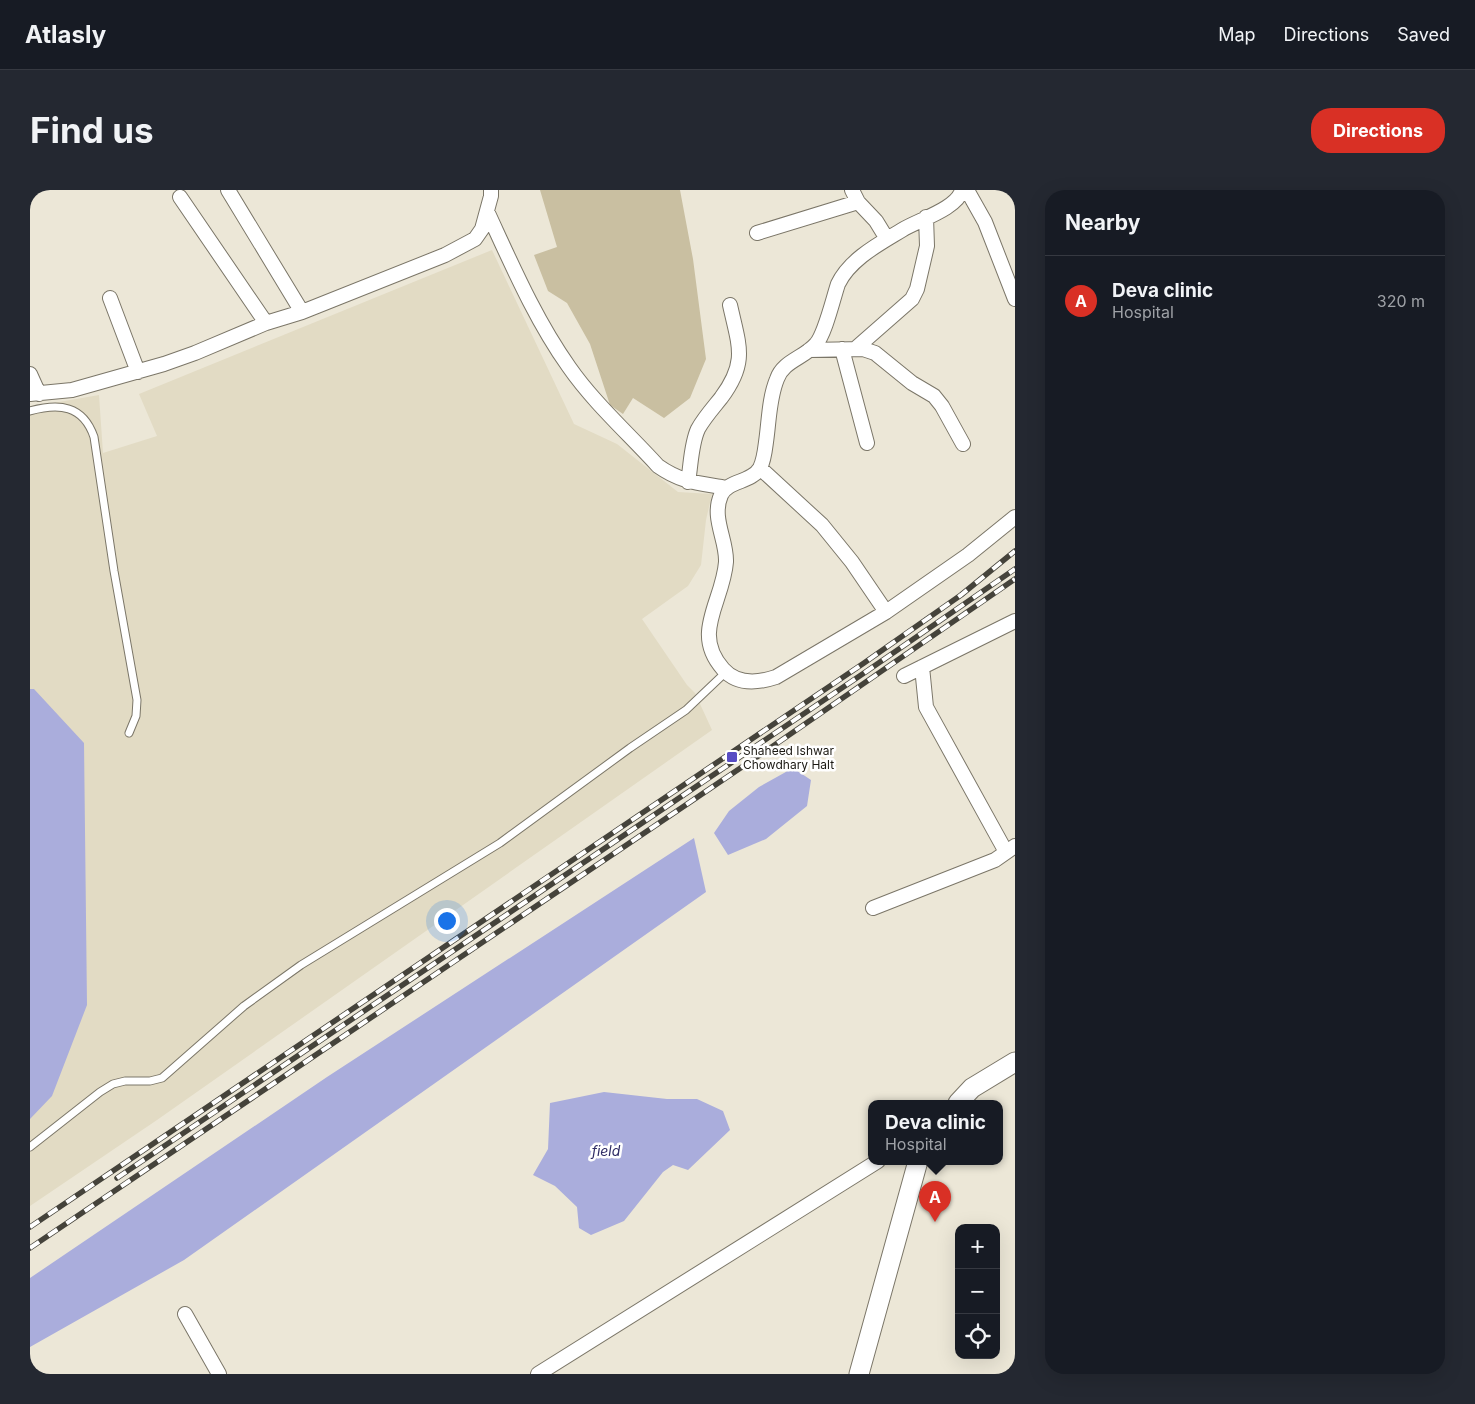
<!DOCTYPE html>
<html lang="en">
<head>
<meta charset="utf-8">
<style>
  body { margin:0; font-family:Inter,sans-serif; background:#242831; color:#f1f3f6 }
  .controls { position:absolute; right:15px; bottom:15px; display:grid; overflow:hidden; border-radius:10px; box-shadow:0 5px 20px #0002 }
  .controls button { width:45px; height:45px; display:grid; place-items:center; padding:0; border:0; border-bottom:1px solid #363941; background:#171b24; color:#f1f3f6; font:25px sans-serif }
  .you { position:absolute; left:416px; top:730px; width:18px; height:18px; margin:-12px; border:4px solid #fff; border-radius:50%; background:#1a73e8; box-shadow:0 0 0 8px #1a73e833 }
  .badge { display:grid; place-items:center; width:32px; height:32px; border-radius:50%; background:#d93025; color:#fff; font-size:16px; font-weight:700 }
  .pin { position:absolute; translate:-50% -41px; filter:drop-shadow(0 1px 2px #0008) }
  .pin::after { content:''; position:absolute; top:26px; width:18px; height:15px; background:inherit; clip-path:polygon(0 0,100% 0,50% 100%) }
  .popup { position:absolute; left:838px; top:910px; width:135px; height:65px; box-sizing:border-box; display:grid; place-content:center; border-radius:10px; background:#171b24; filter:drop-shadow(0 1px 4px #0005); font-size:16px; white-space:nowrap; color:#9ea1a6 }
  .popup b { font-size:19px; color:#f1f3f6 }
  .popup::after { content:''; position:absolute; left:50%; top:100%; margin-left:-10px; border:10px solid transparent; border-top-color:#171b24 }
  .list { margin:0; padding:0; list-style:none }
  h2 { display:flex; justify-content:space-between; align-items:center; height:65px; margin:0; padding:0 20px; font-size:21px }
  h2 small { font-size:16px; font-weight:400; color:#9ea1a6 }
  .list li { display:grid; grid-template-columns:32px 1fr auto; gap:15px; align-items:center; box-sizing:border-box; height:90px; padding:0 20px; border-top:1px solid #363941 }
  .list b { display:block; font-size:19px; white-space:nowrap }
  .list p { margin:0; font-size:16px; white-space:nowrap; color:#9ea1a6 }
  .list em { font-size:16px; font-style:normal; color:#9ea1a6 }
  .icon { flex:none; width:28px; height:28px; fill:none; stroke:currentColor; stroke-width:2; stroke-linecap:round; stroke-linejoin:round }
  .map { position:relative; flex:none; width:985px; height:1184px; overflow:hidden; border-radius:20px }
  header { display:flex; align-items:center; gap:30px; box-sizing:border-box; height:70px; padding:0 25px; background:#171b24; border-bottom:1px solid #363941 }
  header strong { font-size:24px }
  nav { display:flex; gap:28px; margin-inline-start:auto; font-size:18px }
  .intro { display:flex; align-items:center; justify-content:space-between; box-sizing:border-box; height:120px; padding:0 30px }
  h1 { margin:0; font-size:35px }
  .button { padding:12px 22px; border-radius:20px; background:#d93025; color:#fff; font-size:18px; font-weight:700 }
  main { display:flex; gap:30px; padding:0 30px }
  aside { flex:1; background:#171b24; border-radius:20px; box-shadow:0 5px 20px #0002 }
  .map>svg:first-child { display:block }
  .built { fill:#e2dbc4 }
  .green { fill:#c9bfa1 }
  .water { fill:#aaaddc }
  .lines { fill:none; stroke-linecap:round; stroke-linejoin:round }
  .lane-casing { stroke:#7b7668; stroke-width:9 }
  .street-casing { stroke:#7b7668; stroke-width:16 }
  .secondary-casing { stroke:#7b7668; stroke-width:21 }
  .lane { stroke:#fff; stroke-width:7 }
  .street { stroke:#fff; stroke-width:14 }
  .secondary { stroke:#fff; stroke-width:19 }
  .rail-casing { stroke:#45433b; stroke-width:5.5 }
  .rail { stroke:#fff; stroke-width:4; stroke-dasharray:11; stroke-linecap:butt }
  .poi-dot { fill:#574cc3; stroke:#fff; stroke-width:2 }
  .labels { text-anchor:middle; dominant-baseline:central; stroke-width:5; stroke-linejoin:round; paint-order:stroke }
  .poi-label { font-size:12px; fill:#1b1913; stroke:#fff; text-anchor:start }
  .water-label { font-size:14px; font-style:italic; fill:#2f2c65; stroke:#fff }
</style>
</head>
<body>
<header>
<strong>Atlasly</strong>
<nav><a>Map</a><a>Directions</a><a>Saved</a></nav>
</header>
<div class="intro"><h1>Find us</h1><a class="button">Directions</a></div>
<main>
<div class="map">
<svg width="985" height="1184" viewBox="0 0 985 1184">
  <rect width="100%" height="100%" fill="#ece7d7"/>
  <path class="built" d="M462,60l82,174 43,20 61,48 34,2 -6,26 -5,45 -13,21 -46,33 45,66 8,8 17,37 -555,390 -127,86v-799l69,-12 4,58 54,-17 -18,-42z"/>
  <path class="green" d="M510,0h140l13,69 13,100 -16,39 -26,20 -31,-20 -10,16 -13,-9 -20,-61 -23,-41 -19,-12 -14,-36 23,-8z"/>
  <path class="water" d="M0,499h4l50,54 3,262 -35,91 -22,23z
    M763,578l18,12 -4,26 -41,33 -38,16 -14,-22 15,-22 30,-24z
    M664,648l12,54 -522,368 -154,87v-69l297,-201z
    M574,902l63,7h30l26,12 7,19 -42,40 -15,-5 -10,7 -39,49 -33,14 -12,-7 -2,-21 -22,-21 -22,-11 15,-26 2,-46z"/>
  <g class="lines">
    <defs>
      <path id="lane" d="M0,221c29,-8 53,-6 64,26l20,134 23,129 -1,16 -7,17
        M0,957l70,-55 13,-8 12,-3h25l12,-3 82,-72 57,-41 199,-122 130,-95 56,-38 40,-38"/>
      <path id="street" d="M198,0l74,122
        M822,0l6,12 18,19 11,18
        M932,0c-5,19 -44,30 -60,40 -23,14 -52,29 -64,54 -5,15 -13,50 -22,60 -12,14 -33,17 -39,35 -8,19 -8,43 -11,63 -1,8 -2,18 -6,26 -9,15 -32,12 -39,27 -10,23 6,45 5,67 -3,40 -35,71 -3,107 14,16 35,14 53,8l110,-65 82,-57 47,-38
        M937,0l18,32 30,77
        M150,7l86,126
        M457,21c25,54 48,108 82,156 25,36 60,67 89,99 24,17 42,17 69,22
        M727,43l101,-31
        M80,108l28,74
        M812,159l25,94
        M825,159l57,-50 5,-10 10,-43 -1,-29
        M779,160l54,-1 12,4 37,30 22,13 8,10 21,38
        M0,184l9,20
        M0,204l42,-4 92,-26 31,-11 71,-30 36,-11 143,-57 30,-16 7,-10 9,-33v-6
        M730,278l62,57 30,37 34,50
        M658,292c3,-17 3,-38 10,-53 6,-11 15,-21 23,-31 27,-36 18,-52 9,-93
        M892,477l4,40 80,145
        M874,486l111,-55
        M843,718l122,-48 20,-14
        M155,1124l34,60
        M508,1184l340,-213"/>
      <path id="secondary" d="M928,913l14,-15 43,-26
        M829,1184l59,-213"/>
    </defs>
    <use href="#lane" class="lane-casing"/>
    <use href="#street" class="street-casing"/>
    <use href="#secondary" class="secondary-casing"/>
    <use href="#lane" class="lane"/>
    <use href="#street" class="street"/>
    <use href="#secondary" class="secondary"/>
    <defs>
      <path id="rail" d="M87,988l750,-507 148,-102
        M0,1037l834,-564 97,-68 54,-44
        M0,1058l746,-504 239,-165"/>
    </defs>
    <use href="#rail" class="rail-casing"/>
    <use href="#rail" class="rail"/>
  </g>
  <rect class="poi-dot" x="696" y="561" width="12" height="12" rx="2.5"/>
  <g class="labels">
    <g class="poi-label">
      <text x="713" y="560">Shaheed Ishwar<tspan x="713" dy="14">Chowdhary Halt</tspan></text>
    </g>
    <g class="water-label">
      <text x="576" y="960">field</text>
    </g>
  </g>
</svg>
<div class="controls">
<button>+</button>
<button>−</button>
<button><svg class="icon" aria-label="locate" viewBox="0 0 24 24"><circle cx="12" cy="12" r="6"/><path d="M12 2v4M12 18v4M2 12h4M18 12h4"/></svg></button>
</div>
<div class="you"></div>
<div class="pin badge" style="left:905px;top:1032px">A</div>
<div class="popup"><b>Deva clinic</b>Hospital</div>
</div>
<aside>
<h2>Nearby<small></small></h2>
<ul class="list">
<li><span class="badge">A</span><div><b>Deva clinic</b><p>Hospital</p></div><em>320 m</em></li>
</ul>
</aside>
</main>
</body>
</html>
